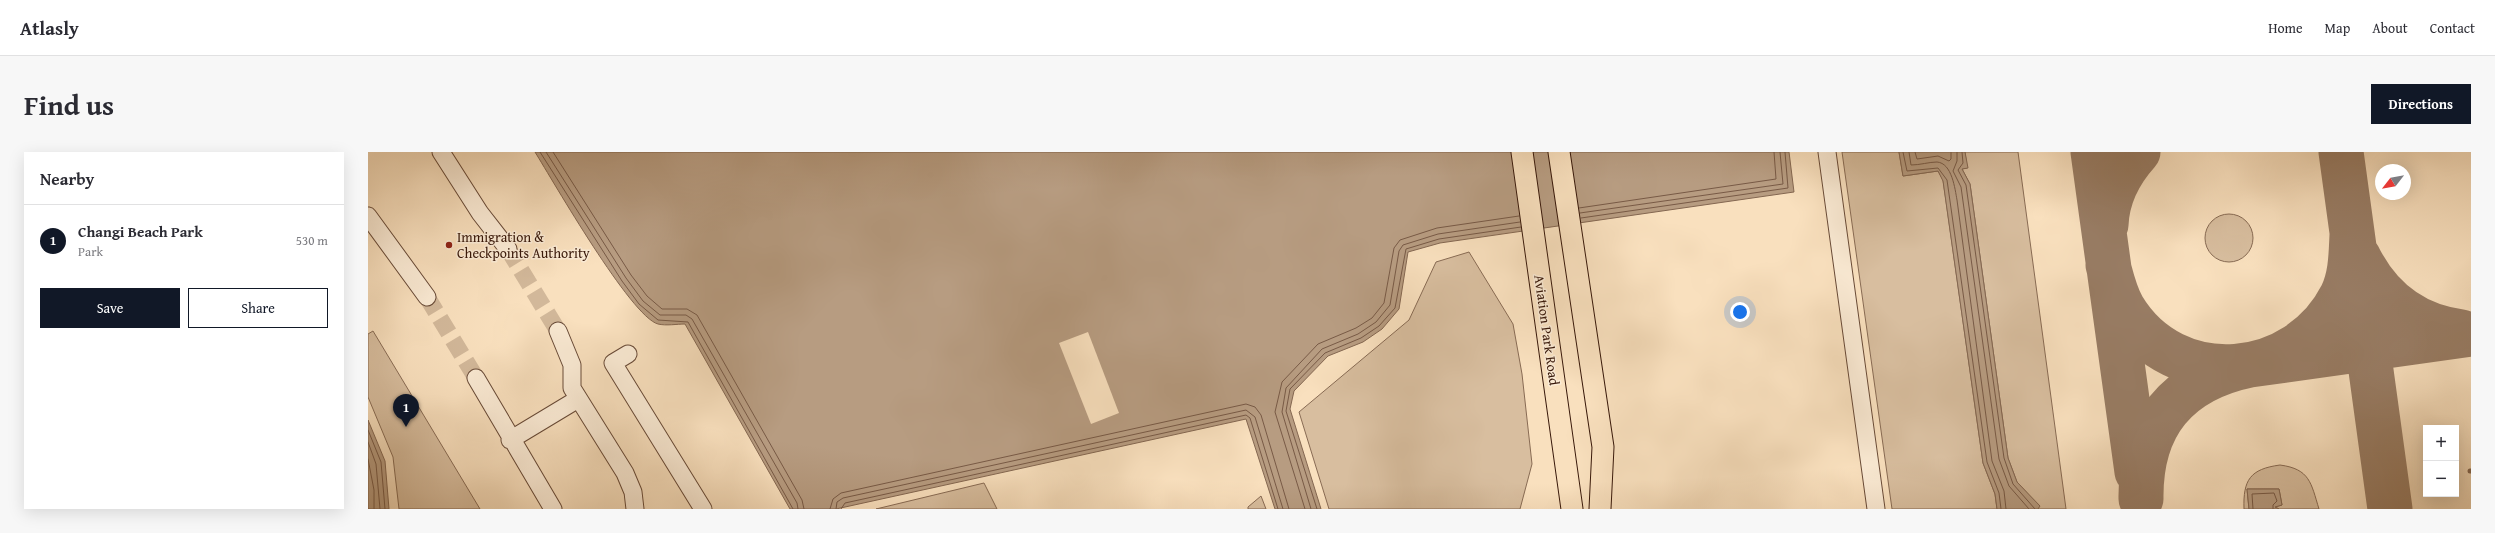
<!DOCTYPE html>
<html lang="en">
<head>
<meta charset="utf-8">
<style>
  body { margin:0; font-family:"Gentium Book Plus",serif; background:#f7f7f7; color:#2b2b33 }
  .controls { position:absolute; right:12px; bottom:12px; display:grid; overflow:hidden; border-radius:0px; box-shadow:0 4px 16px #0002 }
  .controls button { width:36px; height:36px; display:grid; place-items:center; padding:0; border:0; border-bottom:1px solid #e1e1e2; background:#fff; color:#2b2b33; font:20px sans-serif }
  .compass { position:absolute; left:2007px; top:12px; width:36px; height:36px; border-radius:50%; background:#fff; box-shadow:0 4px 16px #0002; rotate:239deg }
  .you { position:absolute; left:1372px; top:160px; width:14px; height:14px; margin:-10px; border:3px solid #fff; border-radius:50%; background:#1a73e8; box-shadow:0 0 0 6px #1a73e833 }
  .badge { display:grid; place-items:center; width:26px; height:26px; border-radius:50%; background:#111827; color:#fff; font-size:13px; font-weight:700 }
  .pin { position:absolute; translate:-50% -33px; filter:drop-shadow(0 1px 2px #0008) }
  .pin::after { content:''; position:absolute; top:21px; width:14px; height:12px; background:inherit; clip-path:polygon(0 0,100% 0,50% 100%) }
  .list { margin:0; padding:0; list-style:none }
  h2 { display:flex; justify-content:space-between; align-items:center; height:52px; margin:0; padding:0 16px; font-size:17px }
  h2 small { font-size:13px; font-weight:400; color:#7c7c81 }
  .list li { display:grid; grid-template-columns:26px 1fr auto; gap:12px; align-items:center; box-sizing:border-box; height:72px; padding:0 16px; border-top:1px solid #e1e1e2 }
  .list b { display:block; font-size:15px; white-space:nowrap }
  .list p { margin:0; font-size:13px; white-space:nowrap; color:#7c7c81 }
  .list em { font-size:13px; font-style:normal; color:#7c7c81 }
  .actions { display:flex; gap:8px; padding:12px 16px }
  .actions a { flex:1; padding:9px 0; border:1px solid #111827; border-radius:0px; text-align:center; font-size:14px; color:#111827 }
  .actions .main { background:#111827; color:#fff }
  .map { position:relative; flex:none; width:2103px; height:357px; overflow:hidden; border-radius:0px }
  header { display:flex; align-items:center; gap:24px; box-sizing:border-box; height:56px; padding:0 20px; background:#fff; border-bottom:1px solid #e1e1e2 }
  header strong { font-size:19px }
  nav { display:flex; gap:22px; margin-inline-start:auto; font-size:14px }
  .intro { display:flex; align-items:center; justify-content:space-between; box-sizing:border-box; height:96px; padding:0 24px }
  h1 { margin:0; font-size:28px }
  .button { padding:10px 18px; border-radius:0px; background:#111827; color:#fff; font-size:14px; font-weight:700 }
  main { display:flex; gap:24px; padding:0 24px }
  aside { flex:1; background:#fff; border-radius:0px; box-shadow:0 4px 16px #0002 }
  .map>svg:first-child { display:block }
  .green { fill:#d8be9f; stroke:#886b54 }
  .water { fill:#b79c81; stroke:#846751 }
  .pier { fill:#f9e0be }
  .lines { fill:none; stroke-linecap:round; stroke-linejoin:round }
  .shore { stroke:#785a46; stroke-width:1 }
  .stream { stroke:#846751; stroke-width:5 }
  .taxiway { stroke:#987c64; stroke-width:45 }
  .minor-tunnel { stroke:#d2b89a; stroke-width:17; stroke-dasharray:17 8; stroke-linecap:butt }
  .minor-casing { stroke:#684a37; stroke-width:19 }
  .major-casing { stroke:#38180a; stroke-width:23 }
  .minor { stroke:#fbebd5; stroke-width:17 }
  .major { stroke:#f9e0be; stroke-width:21 }
  .poi-dot { fill:#8f2418; stroke:#fbebd5; stroke-width:1.5 }
  .labels { text-anchor:middle; dominant-baseline:central; stroke-width:3; stroke-linejoin:round; paint-order:stroke }
  .poi-label { font-size:14px; fill:#38180a; stroke:#fbebd5; text-anchor:start }
  .street-label { font-size:14px; fill:#38180a; stroke:#fbebd5 }
</style>
</head>
<body>
<header>
<strong>Atlasly</strong>
<nav><a>Home</a><a>Map</a><a>About</a><a>Contact</a></nav>
</header>
<div class="intro"><h1>Find us</h1><a class="button">Directions</a></div>
<main>
<aside>
<h2>Nearby<small></small></h2>
<ul class="list">
<li><span class="badge">1</span><div><b>Changi Beach Park</b><p>Park</p></div><em>530 m</em></li>
</ul>
<div class="actions"><a class="main">Save</a><a>Share</a></div>
</aside>
<div class="map">
<svg width="2103" height="357" viewBox="0 0 2103 357">
  <rect width="100%" height="100%" fill="#f9e0be"/>
  <filter id="stains"><feTurbulence type="fractalNoise" baseFrequency=".005" numOctaves="4"/><feColorMatrix values="0 0 0 0 .2 0 0 0 0 .09 0 0 0 0 .02 0 0 0 .5 -.17"/></filter>
  <radialGradient id="worn" r=".72"><stop offset=".6" stop-color="#630" stop-opacity="0"/><stop offset="1" stop-color="#630" stop-opacity=".3"/></radialGradient>
  <path class="green" d="M1474,0h57l4,24 35,-5 5,9 40,283 12,31 2,15h-105z
    M1597,0h53l48,357h-28l1,-3 -22,-24 -9,-24 -38,-274 -8,-15 5,-1z
    M1837 86a24 24 0 1 1 48 0a24 24 0 1 1-48 0Z
    M1101,100l44,72 9,50 10,90 -12,45h-191l-30,-97 110,-92 27,-58z
    M5,179l107,178h-81l-6,-52 -25,-60v-63z
    M1912,313c30,4 31,18 39,44h-40l-4,-2 7,-2 -3,-16h-32l2,20h-5c-1,-29 6,-40 36,-44z
    M616,331l13,26h-121z
    M893,344l5,13h-18v-2z"/>
  <path class="water" d="M167,0h1254l5,40 -354,51 -32,9 -9,57 -17,20 -19,13 -35,14 -34,35 -4,18 31,100h-46l-29,-90 -410,90h-46l-105,-185c-8,0 -19,2 -27,0 -27,-7 -105,-143 -123,-172z
    M1531,0h66l3,16 -6,1 8,15 38,274 9,24 23,24 -2,3h-41l-2,-15 -12,-31 -40,-282 -5,-10 -35,5z
    M0,268l17,41 4,48h-21z
    M1879,337h32l3,16 -7,2 4,2h-30z"/>
  <path class="pier" d="M720,180l31,81 -28,11 -32,-81z"/>
  <g class="lines">
    <path class="shore" d="M172,0l82,129 17,23 19,16 30,2 105,187
      M178,0l80,126 17,23 17,14h26l6,4 105,184 1,6
      M185,0l78,123 16,21 15,13h25l10,6 105,185 2,9
      M1535,0l4,19 31,-3 9,12 40,282 12,31 2,16
      M1541,0l2,13c9,0 18,-3 26,-3 15,1 18,27 20,38l35,261 12,30 2,18
      M1547,0l2,7 21,-3 11,5 2,-2v-7
      M1589,0v9l-4,10 8,16 38,272 10,27 20,23
      M1594,0l1,11 -5,7 8,15 38,273 9,26 22,25
      M1211,56l197,-29 -2,-27
      M1212,61l203,-29 -3,-32
      M1213,66l207,-30 -3,-36
      M0,278l13,32 4,47
      M0,290l8,22 4,45
      M0,307l6,31v19
      M462,357l3,-10 8,-6 405,-89 9,3 6,8 28,94
      M468,357l1,-7 6,-4 403,-88 9,7 28,92
      M473,357l4,-6 401,-88 4,3 28,91
      M937,357l-30,-97 7,-30 36,-38 38,-16 16,-10 12,-15 10,-55 6,-8 37,-12 82,-12
      M943,357l-29,-97 4,-24 36,-39 36,-15 18,-12 14,-17 9,-54 4,-6 35,-11 82,-12
      M949,357l-31,-98 4,-22 35,-36 36,-15 18,-12 16,-18 11,-59 33,-10 82,-12
      M1885,357l-1,-15 22,-1 3,8 -4,4v4"/>
    <path class="stream" d="M2102,319h1"/>
    <path class="taxiway" d="M1725,0l44,320
      M1973,0l49,357
      M1738,73c1,-27 14,-53 32,-73
      M1990,104c21,43 55,70 104,76
      M1740,113c4,15 7,29 15,43 52,86 175,74 219,-13 9,-19 9,-39 10,-60
      M1773,347c-1,-74 36,-119 109,-134l221,-31"/>
    <path class="minor-tunnel" d="M140,97l50,82
      M59,145l49,81"/>
    <defs>
      <path id="minor" d="M73,0l39,61 28,36
        M1459,0l49,357
        M0,64l59,81
        M190,179l14,34v23l53,85 8,19 2,17
        M260,202l-15,9 90,146
        M108,226l77,131
        M142,288l68,-41"/>
      <path id="major" d="M1154,0l50,357
        M1191,0l44,295 -3,62"/>
    </defs>
    <use href="#minor" class="minor-casing"/>
    <use href="#major" class="major-casing"/>
    <use href="#minor" class="minor"/>
    <use href="#major" class="major"/>
  </g>
  <circle class="poi-dot" cx="81" cy="93" r="4"/>
  <g class="labels">
    <g class="poi-label">
      <text x="89" y="85">Immigration &amp;<tspan x="89" dy="16">Checkpoints Authority</tspan></text>
    </g>
    <g class="street-label">
      <text transform="translate(1179 178) rotate(82)">Aviation Park Road</text>
    </g>
  </g>
  <rect width="100%" height="100%" filter="url(#stains)"/>
  <rect width="100%" height="100%" fill="url(#worn)"/>
</svg>
<div class="controls">
<button>+</button>
<button>−</button>
</div>
<svg class="compass" viewBox="-18 -18 36 36"><path d="M0-13l5 13h-10z" fill="#e53935"/><path d="M0 13l5-13h-10z" fill="#7c7c81"/></svg>
<div class="you"></div>
<div class="pin badge" style="left:38px;top:275px">1</div>
</div>
</main>
</body>
</html>
